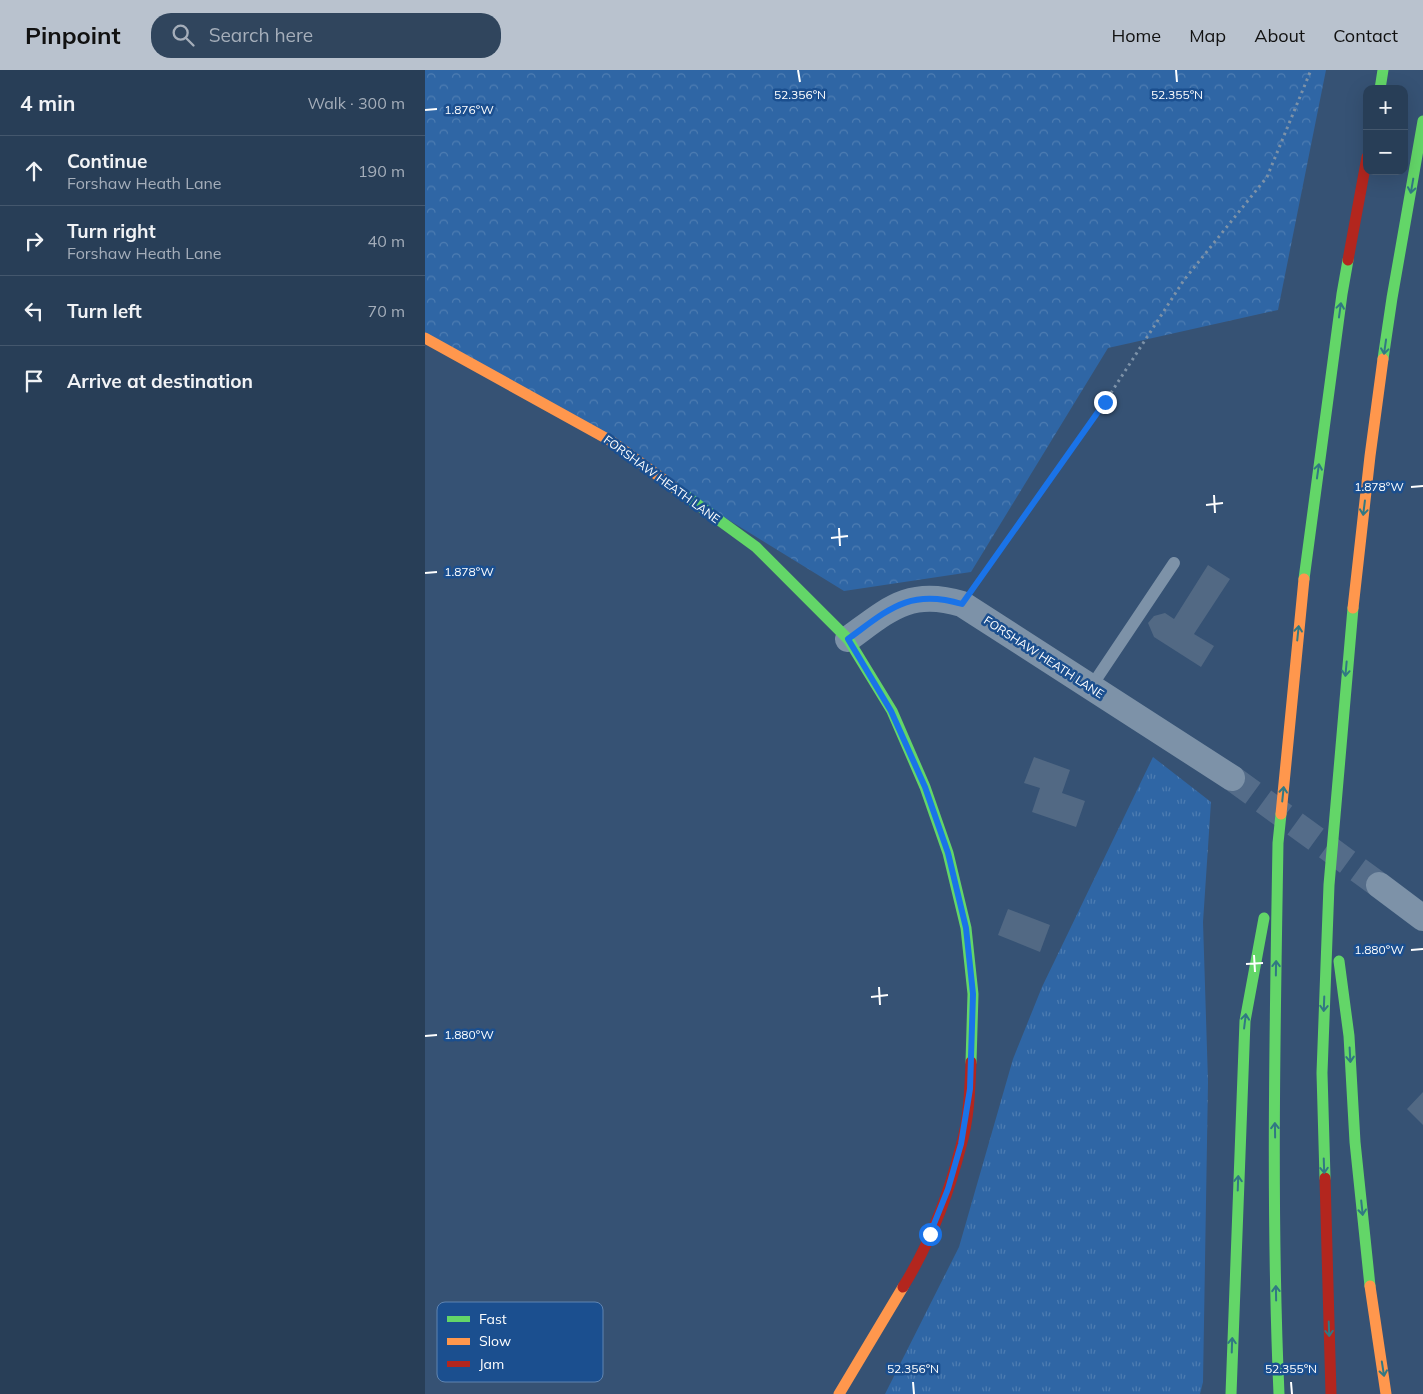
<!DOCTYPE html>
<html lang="en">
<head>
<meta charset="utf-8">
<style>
  body { margin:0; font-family:Mulish,sans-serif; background:#30455d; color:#f1f3f6 }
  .controls { position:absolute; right:15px; top:15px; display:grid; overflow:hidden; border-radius:10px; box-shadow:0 5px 20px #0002 }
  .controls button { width:45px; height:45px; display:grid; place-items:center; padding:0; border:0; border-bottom:1px solid #44576d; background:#283e57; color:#f1f3f6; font:25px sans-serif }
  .stop { position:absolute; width:15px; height:15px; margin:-11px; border:4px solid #1a73e8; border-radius:50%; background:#fff }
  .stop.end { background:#1a73e8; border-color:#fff; box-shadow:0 1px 5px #0008 }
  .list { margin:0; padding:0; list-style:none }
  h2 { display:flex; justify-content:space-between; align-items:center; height:65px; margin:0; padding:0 20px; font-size:21px }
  h2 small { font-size:16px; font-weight:400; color:#a5aeba }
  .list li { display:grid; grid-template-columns:32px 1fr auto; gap:15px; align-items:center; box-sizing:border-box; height:70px; padding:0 20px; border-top:1px solid #44576d }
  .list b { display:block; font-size:19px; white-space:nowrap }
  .list p { margin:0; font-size:16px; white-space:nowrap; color:#a5aeba }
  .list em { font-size:16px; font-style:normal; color:#a5aeba }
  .icon { flex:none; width:28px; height:28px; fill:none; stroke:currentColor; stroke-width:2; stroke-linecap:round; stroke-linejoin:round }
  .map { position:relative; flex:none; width:998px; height:1324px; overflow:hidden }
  header { display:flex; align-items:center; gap:30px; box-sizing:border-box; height:70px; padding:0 25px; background:#b9c2ce; color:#111 }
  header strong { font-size:24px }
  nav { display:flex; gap:28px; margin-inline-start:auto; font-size:18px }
  .search { width:350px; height:45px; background:#30455d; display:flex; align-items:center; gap:12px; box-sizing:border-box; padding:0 18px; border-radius:20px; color:#a5aeba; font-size:19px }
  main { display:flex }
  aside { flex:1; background:#283e57 }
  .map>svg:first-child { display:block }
  .grass { fill:url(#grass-tufts) }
  .forest { fill:url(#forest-crowns) }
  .building { fill:#526984 }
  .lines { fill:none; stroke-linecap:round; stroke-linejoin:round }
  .street-tunnel { stroke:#546c89; stroke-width:26; stroke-dasharray:26 13; stroke-linecap:butt }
  .path { stroke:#7d92a8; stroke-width:3; stroke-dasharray:2.5 4; stroke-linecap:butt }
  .lane { stroke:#7d92a8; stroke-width:12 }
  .street { stroke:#7d92a8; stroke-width:26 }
  .fast { stroke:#63d668; stroke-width:11 }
  .slow { stroke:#ff974d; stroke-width:11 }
  .jam { stroke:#b3261e; stroke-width:11 }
  .oneway { stroke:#317883 }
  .route { stroke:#1a73e8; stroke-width:6 }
  .ticks { fill:none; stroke:#fff; stroke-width:2 }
  .labels { text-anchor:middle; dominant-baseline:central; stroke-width:5; stroke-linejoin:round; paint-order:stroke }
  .street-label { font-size:12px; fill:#fff; stroke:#1b4f8f }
  .key { fill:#1b4f8f; stroke:#5f84b1; stroke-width:1 }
  .key-label { font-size:14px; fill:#fff }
  .ticks-label { font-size:12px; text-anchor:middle; fill:#fff; stroke:#1b4f8f; stroke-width:5; stroke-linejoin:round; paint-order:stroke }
</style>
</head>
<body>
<header>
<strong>Pinpoint</strong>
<div class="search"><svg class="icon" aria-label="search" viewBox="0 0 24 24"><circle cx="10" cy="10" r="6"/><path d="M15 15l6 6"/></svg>Search here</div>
<nav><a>Home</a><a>Map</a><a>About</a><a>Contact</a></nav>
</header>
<main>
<aside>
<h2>4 min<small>Walk · 300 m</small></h2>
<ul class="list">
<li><svg class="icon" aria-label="ahead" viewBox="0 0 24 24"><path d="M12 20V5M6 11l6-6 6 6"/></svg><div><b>Continue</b><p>Forshaw Heath Lane</p></div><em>190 m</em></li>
<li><svg class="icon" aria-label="right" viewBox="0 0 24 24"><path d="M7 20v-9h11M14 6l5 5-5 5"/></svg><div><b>Turn right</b><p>Forshaw Heath Lane</p></div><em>40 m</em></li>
<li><svg class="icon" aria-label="left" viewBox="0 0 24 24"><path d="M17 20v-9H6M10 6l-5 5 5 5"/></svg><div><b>Turn left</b></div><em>70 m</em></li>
<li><svg class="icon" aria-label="arrive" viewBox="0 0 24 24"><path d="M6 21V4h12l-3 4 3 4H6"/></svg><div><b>Arrive at destination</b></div></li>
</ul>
</aside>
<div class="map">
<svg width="998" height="1324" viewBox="0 0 998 1324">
  <defs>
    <pattern id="grass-tufts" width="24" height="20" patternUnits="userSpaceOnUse" patternTransform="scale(1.25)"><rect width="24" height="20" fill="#2f66a5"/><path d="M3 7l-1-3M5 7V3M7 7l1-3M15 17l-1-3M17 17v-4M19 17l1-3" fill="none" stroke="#4e7db2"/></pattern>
    <pattern id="forest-crowns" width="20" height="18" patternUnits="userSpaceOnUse" patternTransform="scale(1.25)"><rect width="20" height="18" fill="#2f66a5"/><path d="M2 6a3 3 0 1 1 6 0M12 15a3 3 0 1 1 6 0" fill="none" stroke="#4e7db2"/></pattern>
  </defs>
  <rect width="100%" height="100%" fill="#365274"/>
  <path class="grass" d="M728,687l58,45 -8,120 5,160 -5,300 -3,12h-315l74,-147 54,-188 29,-72z"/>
  <path class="forest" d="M0,0h901l-48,240 -170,38 -137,224 -127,19 -419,-258z"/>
  <path class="building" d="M783,495l22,14 -36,55 20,12 -13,21 -47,-30 -6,-14 6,-7 11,-3 9,6z
    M609,687l36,13 -8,23 23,8 -9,26 -44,-15 8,-24 -16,-5z
    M583,839l42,16 -10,27 -42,-17z
    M998,1022v33l-16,-16z"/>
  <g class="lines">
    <path class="street-tunnel" d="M807,708l147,107"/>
    <path class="path" d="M551,514l129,-182 79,-122 83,-103 44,-107"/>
    <path class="lane" d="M666,617l83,-124"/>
    <path class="street" d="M423,569c40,-29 61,-51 114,-35l270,174
      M954,815l44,33"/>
    <path class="fast" d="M955,19l3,-19
      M958,289l9,-61 31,-177
      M250,418l81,59 92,92 44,72 33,76 23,66 18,75 7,66 -2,68
      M879,509l38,-285 6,-34
      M914,891l10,75 6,106 15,144
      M900,1108l-3,-105 7,-188 24,-277
      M806,1324l14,-373 19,-103
      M854,1324c-8,-184 -4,-367 -1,-551l3,-29"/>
    <path class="slow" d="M0,268l186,103 64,47
      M928,538l17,-152 13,-97
      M856,744l23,-235
      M945,1216l16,108
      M414,1324l64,-107"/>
    <path class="jam" d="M923,190l19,-103
      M900,1108l6,216
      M478,1217c26,-42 46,-94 58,-141 8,-27 9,-57 10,-84"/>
  </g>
  <defs><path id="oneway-shaft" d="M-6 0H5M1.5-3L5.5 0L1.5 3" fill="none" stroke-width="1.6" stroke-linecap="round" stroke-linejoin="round" transform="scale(1.25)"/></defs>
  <g class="oneway">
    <use href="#oneway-shaft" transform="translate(987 116) rotate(100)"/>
    <use href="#oneway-shaft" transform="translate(915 240) rotate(-82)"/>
    <use href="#oneway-shaft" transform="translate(960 277) rotate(98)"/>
    <use href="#oneway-shaft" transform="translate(893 401) rotate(-82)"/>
    <use href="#oneway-shaft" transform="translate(939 438) rotate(97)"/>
    <use href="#oneway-shaft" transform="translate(873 563) rotate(-84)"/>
    <use href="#oneway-shaft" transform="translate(921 599) rotate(95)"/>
    <use href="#oneway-shaft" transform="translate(858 724) rotate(-84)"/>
    <use href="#oneway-shaft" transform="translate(851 898) rotate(-89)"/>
    <use href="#oneway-shaft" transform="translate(899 934) rotate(92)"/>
    <use href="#oneway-shaft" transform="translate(820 951) rotate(-83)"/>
    <use href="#oneway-shaft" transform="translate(925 985) rotate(87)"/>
    <use href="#oneway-shaft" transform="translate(850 1060) rotate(-91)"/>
    <use href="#oneway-shaft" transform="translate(899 1096) rotate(88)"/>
    <use href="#oneway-shaft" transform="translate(813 1113) rotate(-88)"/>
    <use href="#oneway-shaft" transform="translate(937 1138) rotate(84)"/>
    <use href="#oneway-shaft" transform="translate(851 1223) rotate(-91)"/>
    <use href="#oneway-shaft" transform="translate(904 1259) rotate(88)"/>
    <use href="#oneway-shaft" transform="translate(807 1275) rotate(-88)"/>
    <use href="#oneway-shaft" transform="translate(958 1299) rotate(81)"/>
  </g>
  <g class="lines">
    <path class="route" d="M505,1164l18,-45 13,-45 9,-55 3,-95 -7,-66 -18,-75 -23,-66 -34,-76 -43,-72c40,-29 61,-51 114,-35l143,-202"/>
  </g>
  <path class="ticks" d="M373,0l2,12M751,0l1,12M0,40l12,-1M986,417l12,-1M789,425l1,18M781,435l17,-2M414,458l1,18M406,468l17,-2M0,503l12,-1M986,880l12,-1M829,885l1,17M821,894l17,-1M454,917l1,18M446,927l17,-2M0,966l12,-1M488,1312l1,12M866,1312l1,12"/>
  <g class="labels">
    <g class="street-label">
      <text transform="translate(237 409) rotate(36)">FORSHAW HEATH LANE</text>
      <text transform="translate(619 587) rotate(33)">FORSHAW HEATH LANE</text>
    </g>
  </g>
  <rect x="12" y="1232" width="166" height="80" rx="8" class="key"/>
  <rect x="22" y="1246" width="23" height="6" fill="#63d668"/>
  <rect x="22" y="1268" width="23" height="7" fill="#ff974d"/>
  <rect x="22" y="1291" width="23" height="6" fill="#b3261e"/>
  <g class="key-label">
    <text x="54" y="1254">Fast</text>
    <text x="54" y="1276">Slow</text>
    <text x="54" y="1299">Jam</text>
  </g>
  <g class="ticks-label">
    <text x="375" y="29">52.356°N</text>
    <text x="752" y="29">52.355°N</text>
    <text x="44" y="44">1.876°W</text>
    <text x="954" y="421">1.878°W</text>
    <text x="44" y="506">1.878°W</text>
    <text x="954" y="884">1.880°W</text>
    <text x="44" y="969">1.880°W</text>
    <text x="488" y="1303">52.356°N</text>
    <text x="866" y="1303">52.355°N</text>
  </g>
</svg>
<div class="controls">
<button>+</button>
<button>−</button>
</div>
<div class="stop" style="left:505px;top:1164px"></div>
<div class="stop end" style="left:680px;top:332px"></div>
</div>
</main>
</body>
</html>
